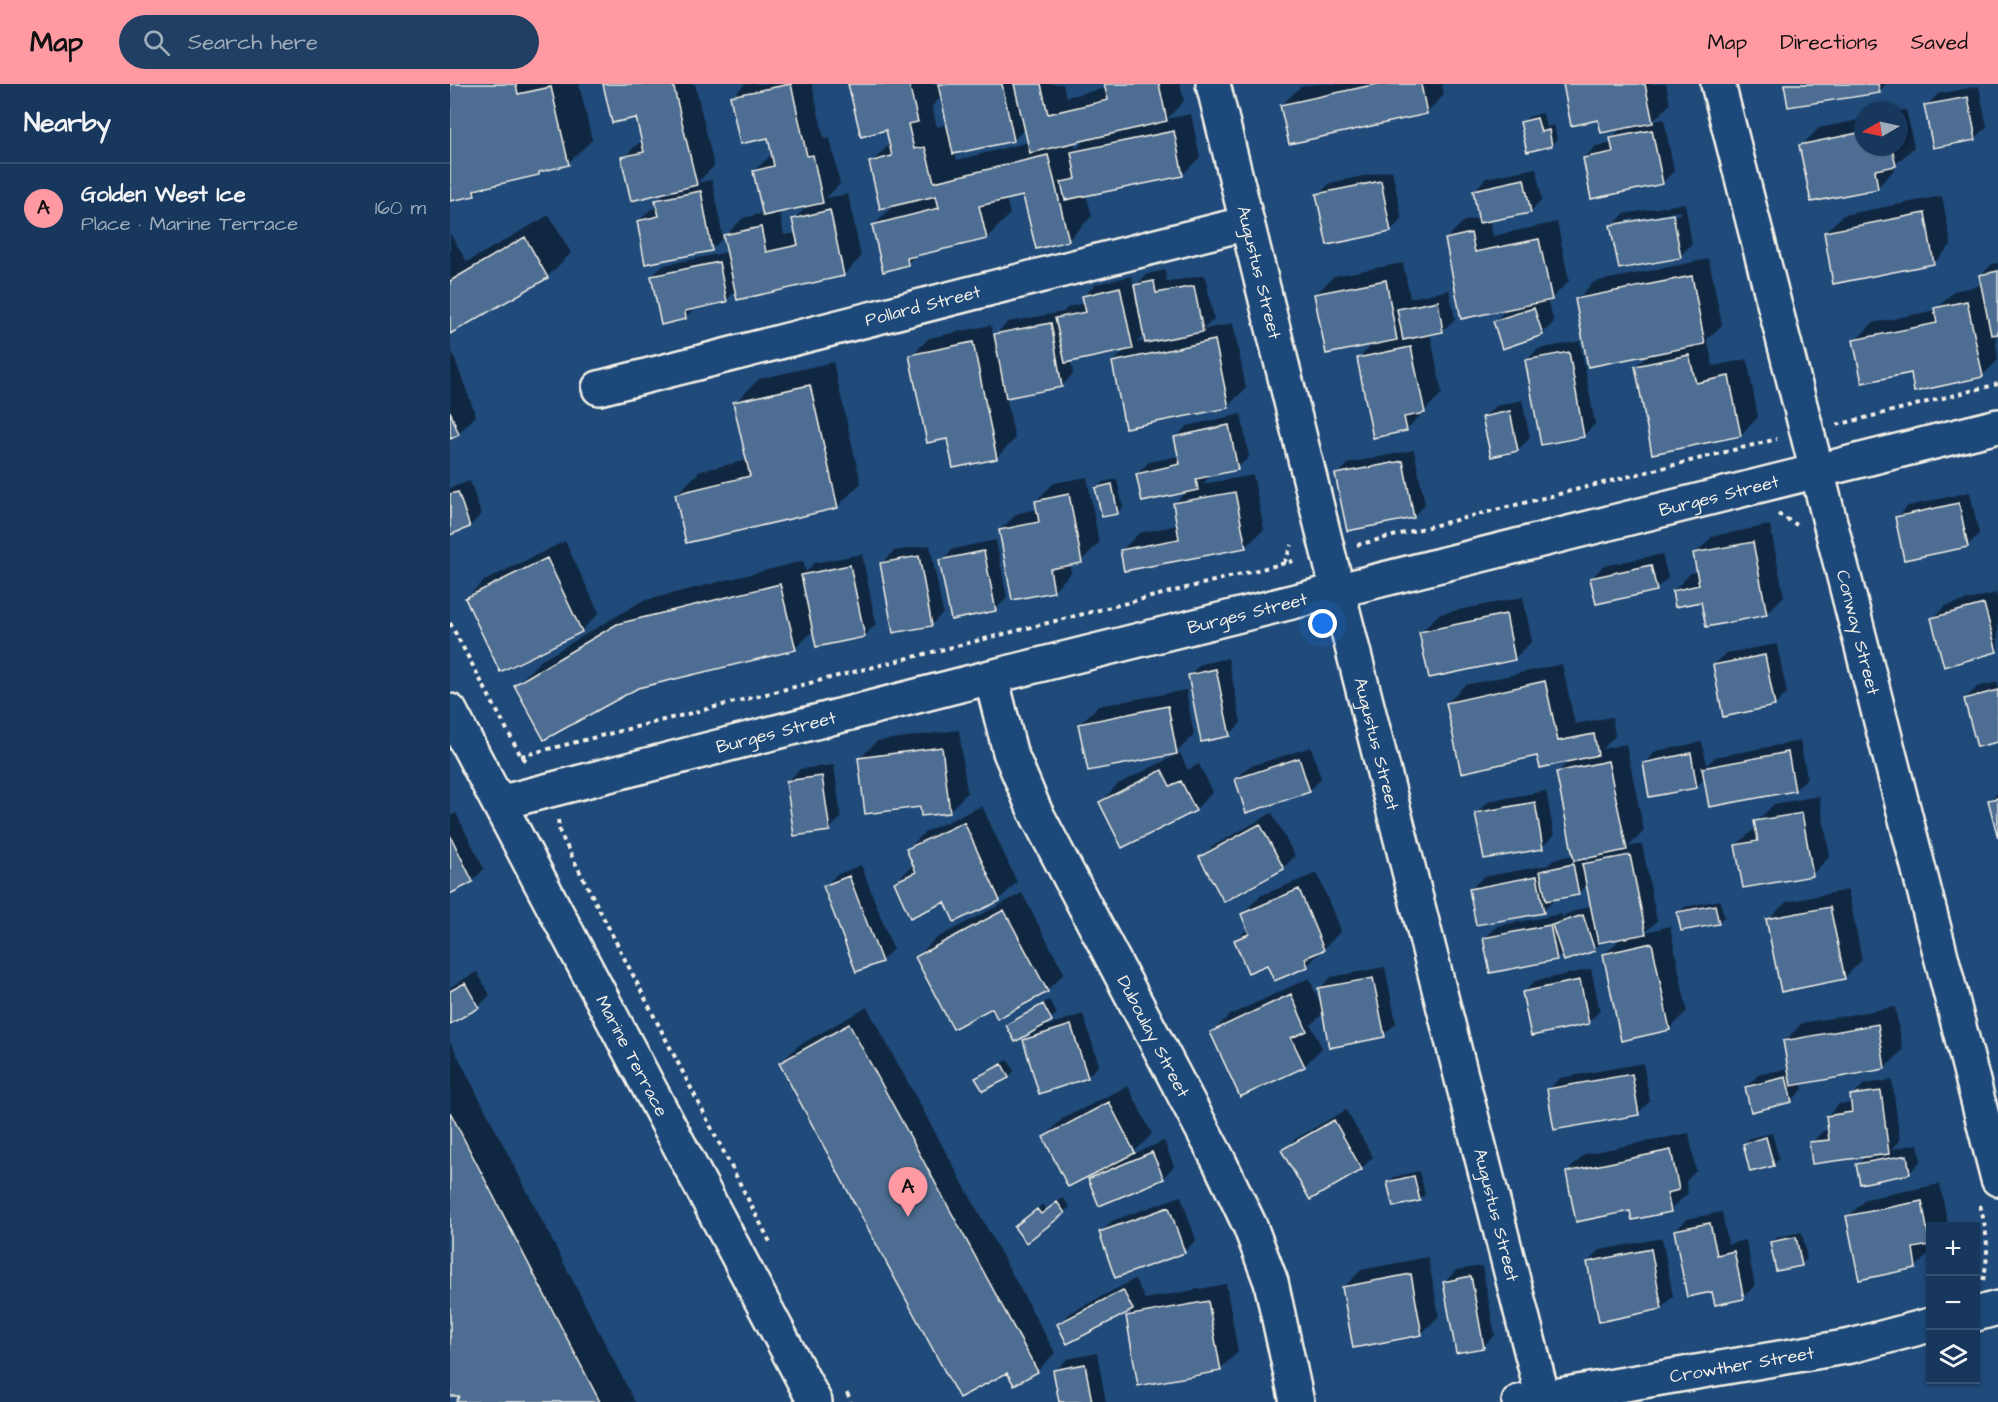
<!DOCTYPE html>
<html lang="en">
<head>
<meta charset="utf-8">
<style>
  body { margin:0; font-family:"Architects Daughter",sans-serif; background:#203f62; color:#f1f3f6 }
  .controls { position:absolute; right:18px; bottom:18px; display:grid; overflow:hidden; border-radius:0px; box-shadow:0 2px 4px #0004 }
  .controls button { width:54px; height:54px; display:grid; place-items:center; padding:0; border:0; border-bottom:2px solid #365272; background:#17385c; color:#f1f3f6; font:30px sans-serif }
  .compass { position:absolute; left:1404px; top:18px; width:54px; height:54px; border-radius:50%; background:#17385c; box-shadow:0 2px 4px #0004; rotate:261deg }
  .you { position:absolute; left:873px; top:540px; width:21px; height:21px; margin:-15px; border:4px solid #fff; border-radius:50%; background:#1a73e8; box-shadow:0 0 0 9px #1a73e833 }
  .badge { display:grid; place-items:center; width:39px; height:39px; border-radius:50%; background:#ff9aa2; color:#111; font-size:20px; font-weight:700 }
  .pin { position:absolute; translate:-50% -50px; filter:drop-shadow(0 2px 3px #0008) }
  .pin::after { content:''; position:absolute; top:32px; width:21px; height:18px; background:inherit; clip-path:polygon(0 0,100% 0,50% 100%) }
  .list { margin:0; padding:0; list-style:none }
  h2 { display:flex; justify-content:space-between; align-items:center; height:78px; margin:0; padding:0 24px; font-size:26px }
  h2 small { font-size:20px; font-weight:400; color:#9eacbb }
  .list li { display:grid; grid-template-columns:39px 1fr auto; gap:18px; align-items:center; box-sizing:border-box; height:90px; padding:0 24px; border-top:2px solid #365272 }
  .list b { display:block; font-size:22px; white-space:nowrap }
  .list p { margin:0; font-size:20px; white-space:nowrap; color:#9eacbb }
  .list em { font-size:20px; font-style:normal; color:#9eacbb }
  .icon { flex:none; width:33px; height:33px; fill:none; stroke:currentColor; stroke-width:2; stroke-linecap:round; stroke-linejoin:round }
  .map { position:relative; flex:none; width:1548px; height:1318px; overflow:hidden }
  header { display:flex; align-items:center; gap:36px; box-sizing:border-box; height:84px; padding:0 30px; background:#ff9aa2; color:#111 }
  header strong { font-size:28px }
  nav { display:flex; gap:33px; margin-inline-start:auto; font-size:21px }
  .search { width:420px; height:54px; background:#203f62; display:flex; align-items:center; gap:15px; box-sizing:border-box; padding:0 21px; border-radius:33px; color:#9eacbb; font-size:22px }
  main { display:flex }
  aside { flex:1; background:#17385c }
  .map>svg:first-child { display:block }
  .shadow { fill:#0007; fill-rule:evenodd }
  .building { fill:#4d6e92; stroke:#f4f1e8; stroke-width:1.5 }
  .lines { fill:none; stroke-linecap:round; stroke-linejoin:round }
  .street-casing { stroke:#f4f1e8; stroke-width:38 }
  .secondary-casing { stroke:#f4f1e8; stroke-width:38 }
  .path { stroke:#f4f1e8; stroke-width:4; stroke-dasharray:4.5 4.5; stroke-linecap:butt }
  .street { stroke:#1f4a7a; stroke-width:33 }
  .secondary { stroke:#1f4a7a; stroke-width:33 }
  .labels { text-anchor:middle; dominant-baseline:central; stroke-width:4.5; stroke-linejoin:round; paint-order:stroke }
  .street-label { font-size:18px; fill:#f4f1e8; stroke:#1f4a7a }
</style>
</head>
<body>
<header>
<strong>Map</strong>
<div class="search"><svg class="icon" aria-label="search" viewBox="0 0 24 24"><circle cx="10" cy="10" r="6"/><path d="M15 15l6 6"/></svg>Search here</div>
<nav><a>Map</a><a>Directions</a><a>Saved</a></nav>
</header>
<main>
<aside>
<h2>Nearby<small></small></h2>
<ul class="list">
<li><span class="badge">A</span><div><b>Golden West Ice</b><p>Place · Marine Terrace</p></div><em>160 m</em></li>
</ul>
</aside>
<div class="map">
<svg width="1548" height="1318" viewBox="0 0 1548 1318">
  <rect width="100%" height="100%" fill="#1f4a7a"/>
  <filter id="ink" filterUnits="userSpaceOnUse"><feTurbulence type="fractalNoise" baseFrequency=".0167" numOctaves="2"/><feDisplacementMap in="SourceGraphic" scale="12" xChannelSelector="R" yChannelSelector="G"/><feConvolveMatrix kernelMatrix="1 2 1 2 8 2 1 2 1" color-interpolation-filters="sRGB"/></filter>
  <g filter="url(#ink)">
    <path class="shadow" d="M0,0h129l13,56 -24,23 -25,6 -4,4 -57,14 -8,7 -24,6z
      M154,0h91l19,82 -17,17 15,-3 11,58 20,-20 21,-5 -10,-42 19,-18 -3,-17 -38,-39 13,-13h67l12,55 6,-1 10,46 -14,14 22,-4 13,63 -17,18 -108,15 -10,11 -30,6 -11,11 -33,-42 12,-11 64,-13 -3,-16 -14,14 -72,-29 12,-12 7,-1 -1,-8 9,-9 -43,-33 19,-18 -5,-24zM358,121l-14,14 3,14 -13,2 -5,-24z
      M400,0h213l3,13 40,-9v-4h74l4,17 -17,18 24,-5 9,43 -18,18 -96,19 6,22 -24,24 -44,-46 -18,4 4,16 -23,24 -70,16 -10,10 -33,-39 21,-21 -24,-41 20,-20 -4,-14zM492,12l6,28 -11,3 -5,-21zM576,44l3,14 -72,18 -2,-8 58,-12zM637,54l-11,11 -2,-8z
      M865,0h127l2,11 -18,18 -144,-8 18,-18z
      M1115,0h101l4,20 -17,17 11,-2 10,52 -12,12 -78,-25 12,-12 16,-3 -1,-5 12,-11 -23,-8z
      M1336,0h100l-7,7z
      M1529,2l8,41 -12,12 -49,-33 12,-12z
      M1456,26l8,37 -19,18v4l-17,18 -77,-41 18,-18 44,-9v28h36v-35z
      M1093,29l3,14 8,-2 3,14 -5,6 -30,-22 6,-6z
      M1086,84l6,32 -12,12 -40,8 3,16 64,-14 12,59 -18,18 -4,1 7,22 -12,12 -47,-13 13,-13 -62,-69 18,-18 16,-3 -5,-28 11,-12z
      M942,86l10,49 -12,12 -72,-36 12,-12z
      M1492,112l9,49 -17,18 -109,-30 18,-18z
      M1235,119l7,41 -12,12 -68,-30 12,-12zM1230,127l1,3 -57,10v-3z
      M99,131l22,38 -24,24 -97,56v-100l17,29z
      M1259,175l13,66 -15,14 6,27 34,-7 11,58 -17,18 -105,-69 13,-12 -73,-54 18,-18z
      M953,179l7,35 39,-8 6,29 -12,11 -13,3 12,60 -36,37 -48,-71 16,-16 -58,-49 18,-18z
      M1548,179v69l-3,1 3,27 -16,16 -70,-5 -57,-30 18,-18 63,-13 18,-19 28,-6 -2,-9 12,-12z
      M715,186l2,12 38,-7 9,44 -12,11 31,-7 13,65 -18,18 -115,-44 14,-14 -56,12 2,14 -11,12 -56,10 9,43 -18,18 -43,9 -6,-29 -37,-81 18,-18 62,-13 4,18h2l-1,-9 12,-12 55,-10 5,-5 17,-4 -1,-7 12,-12 36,-8 2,11 14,-13zM695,250l1,7 -10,2z
      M1130,257l15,83 -11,11 -58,-74 12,-12z
      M0,262l26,70 -18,18 -8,3z
      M383,278l28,121 -24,24 -160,-13 23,-23 48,-11 -13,-57 24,-24z
      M1072,316l8,38 -12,12 -34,-33 12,-11z
      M791,330l8,43 -12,11 -28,6v3l-6,7 50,-9 11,54 -18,18 -124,3 17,-17 39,-8 -4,-21 13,-13 -50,-17 12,-12 30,-6 -4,-18 12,-12z
      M964,366l11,54 -11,12 -77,-41 12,-12z
      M637,393l12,66 -18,18 -11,2 1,10 -17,17 -54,-60 18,-17 20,-4 -2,-8 18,-18z
      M667,395l6,28 -6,6 -20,-25 6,-6z
      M20,397l11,33 -11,12 -20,7v-45z
      M1520,408l9,42 -11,11 -71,-27 11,-12z
      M1320,441l14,71 -18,18 -64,-14 -29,-9 18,-18 7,-1 -3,-18 18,-18z
      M546,456l11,58 -12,12 -54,-49 12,-12z
      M115,457l34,72 -18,18 -115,-33 18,-17z
      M480,461l13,68 -12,12 -49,-62 12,-12z
      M412,470l14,70 -12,12 -50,-6 -19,19 -279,36 23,-23 103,-61 161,-40 3,11 8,-9z
      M1212,470l6,24 -12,11 -64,-11 11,-12z
      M1546,509l2,8v48l-2,2 -63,-33 12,-12z
      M1073,513l9,44 -18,18 -93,-27 18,-18z
      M1327,560l10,49 -12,12 -61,-40 12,-12z
      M778,574l13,65 -12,12 -40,-60 12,-11z
      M1112,580l13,60 37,-7 3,19 -13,13 24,-5 18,87 -16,16 14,-3 15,77 -11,11 24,-6 17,85 -17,18 -65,-75 17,-17 -19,4 -9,8 -31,3 -7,7 -71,-21 12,-12 65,-12v4l4,-4 26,-9 -4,-21 -10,9 -23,6 -12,12 -72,-22 12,-12 65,-12 6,-6 20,-4 -16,-83 13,-13 -32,-5 -92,-51 18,-18zM1143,771l-7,7 -1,-5z
      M1548,598v58l-33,-41 12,-12z
      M736,606l8,45 -18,18 -96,-29 18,-18z
      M509,646l8,63 -18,18 -28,-5 -61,-48 17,-17z
      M1350,657l7,37 -12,12 -90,-12 -8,8 -46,9 -6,-32 11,-12 46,-9 5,23 8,-8z
      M861,663l10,32 -12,12 -72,-12 11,-12z
      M730,669l8,17 11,-6 14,28 -18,18 -94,-8 17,-18z
      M384,681l7,53 -12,11 -41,-48 12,-12z
      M1096,707l8,44 -12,12 -65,-34 12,-12z
      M1548,708v40l-8,-31z
      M1369,712l11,60 -17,18 -77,-29 21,-18 -1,-5 18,-18z
      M532,722l35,76 -18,18 -103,-18 18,-18 -6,-15 17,-17z
      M6,729l28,56 -12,12 -22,11v-76z
      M822,729l23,43 -12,12 -82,-11 12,-11z
      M411,781l32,84 -12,12 -56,-74 11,-12z
      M867,789l24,58 -34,35 -39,-3 -32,-22 12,-13 -6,-14 18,-18z
      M1398,806l14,70 -18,18 -76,-58 18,-18z
      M572,809l42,80 -17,18 -130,-34 18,-18z
      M1270,816l4,17 -6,5 -40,-9 6,-6z
      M935,883l11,56 -12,12 -60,-23 -13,13 11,23 -18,18 -92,-34 18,-17 79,-37 12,27 -2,-16 12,-12z
      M1141,885l9,42 -12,11 -65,-29 12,-12z
      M27,888l13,23 -12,12 -28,15v-35z
      M599,916l8,14 -17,12v2l43,-14 16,51 -12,12 -62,-36 11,-12 -28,-4 5,-5z
      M417,923l188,346 -18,18h-29l-228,-308 18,-17z
      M1445,923l8,43 -18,18 -84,14 2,7 -12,12 -45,-14 12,-12 31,-7 -4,-27 17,-18z
      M0,957l185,361h-178l5,-8h-12z
      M558,976l6,11 -6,6 -31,1 6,-5z
      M1193,979l7,38 -12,12 -90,-23 12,-12z
      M1442,996l8,61 -8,8 26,-5 3,17 -12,12 -51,-9 9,-9 -56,-12 12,-12 6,-1 -2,-14 12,-12 14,-1 -1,-7 12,-12z
      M678,1002l24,48 -21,21 33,-14 10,25 -11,12 -73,2 8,-9 -53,-34 17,-18z
      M896,1026l27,47 -12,12 -78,-18 12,-12z
      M1239,1049l7,38 -10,10 2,12 -18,17 -39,-1 -64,-37 18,-18z
      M1322,1049l7,26 -6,6 -29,-21 6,-6z
      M969,1087l6,23 -6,6 -30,-18 5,-5z
      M1490,1100l8,41 -18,1v26l-14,15 -68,-50 18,-18z
      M731,1112l15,44 -12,12 -84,-19 12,-12z
      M613,1114l7,9 -6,5 -49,15 28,-23 4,6z
      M1272,1128l6,32 18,-4 9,46 -12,11 -30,-7 -38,-59 12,-12z
      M1352,1148l5,27 -6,5 -30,-22 6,-5z
      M1212,1154l11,58 -11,12 -74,-46 12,-12z
      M978,1173l11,59 -18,18 -78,-46 18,-18z
      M1032,1182l13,69 -12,11 -38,-64 11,-12z
      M685,1195l10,20 81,-15 12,68 -18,17 -93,-52 9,-11 -68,36 -9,-17 11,-12z
      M647,1269l9,49h-45l-6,-31 12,-12z"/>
    <path class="building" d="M0,0h66l2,10 33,-7 18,78 -30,7v3l-65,15 1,6 -25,5z
      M153,0h70l24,101 -66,16 -10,-44 23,-5 -8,-34 -24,5z
      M341,0l16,72 6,-1 10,48 -60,13 -10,-45 21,-5 -6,-28 -28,6 -10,-48z
      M398,0h61l9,38 -10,2 6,25 11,-2 9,35 114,-27 21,86 -33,8 -13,-53 -44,10 8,33 -80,19 1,7 -25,7 -11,-47 67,-17 -3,-12 -56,13 -11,-47 23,-6 -6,-26 -25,7z
      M488,0h64l12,57 -61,13z
      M564,0h27l7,30 60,-14 -4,-16h55l8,37 -137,32z
      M927,0h44l6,30 -138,30 -9,-39z
      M1113,0h82l8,39 -52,10 -3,-13 -27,6z
      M1334,0h94l2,9 -92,14z
      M1518,13l8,43 -43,8 -9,-43z
      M1087,34l4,14 8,-2 3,16 -25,6 -7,-30z
      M1202,46l11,54 -72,15 -8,-41 30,-6 -3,-14z
      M724,47l9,45 -118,24 -4,-18 15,-3 -5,-27z
      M1413,48v15h29l4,19 -21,4 3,19 -67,13 -12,-57z
      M1074,95l7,34 -52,10 -6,-33z
      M931,97l10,51 -64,13 -11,-51z
      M251,107l11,60 -67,13 -8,-43 22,-5 -4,-16z
      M380,126l14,66 -107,24 -14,-65 38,-8 5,25 32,-7 -6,-26z
      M1475,129l9,51 -101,20 -9,-52z
      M1223,130l8,44 -62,11 -9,-44z
      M1021,149l4,19 64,-13 13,61 -91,19 -16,-80z
      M75,153l23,41 -98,56v-53z
      M269,178l8,40 -42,9 1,8 -25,6 -10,-49z
      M1548,187v63l-7,1 -12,-60z
      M1242,192l13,68 -117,23 -13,-68z
      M936,196l11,60 -71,14 -12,-60z
      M704,197l2,12 38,-7 9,46 -58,11 -11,-58z
      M670,203l13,62 -68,14 -10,-45 31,-6 -4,-16z
      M988,217l5,31 -40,8 -6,-31z
      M1517,217l16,76 -69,15 -3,-19 -49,10 -9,-43 84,-17 -3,-15z
      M1084,224l9,27 -41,14 -9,-28z
      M601,239l11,64 -56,11 -12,-64z
      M765,256l14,68 -104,20 -13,-66z
      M523,258l24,117 -44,9 -6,-29 -20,4 -18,-88z
      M961,263l14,66 -21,4 3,14 -34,7 -16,-80z
      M1119,268l15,85 -43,8 -16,-85z
      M1239,271l7,28 33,-7 12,60 -89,18 -17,-88z
      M360,301l28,123 -152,35 -11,-49 75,-18 -17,-74z
      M0,327l9,24 -9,4z
      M1060,327l8,40 -27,6 -9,-40z
      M779,341l9,45 -42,9 2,11 -56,12 -6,-28 44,-10 -6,-27z
      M953,377l11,57 -67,13 -12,-57z
      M662,400l6,30 -16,3 -7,-29z
      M8,408l12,35 -20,8v-41z
      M785,408l11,56 -122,23 -4,-21 59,-11 -6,-36z
      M619,410l13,69 -32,6 4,23 -42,8 -13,-70 40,-8 -4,-21z
      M1509,419l9,44 -64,13 -9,-43z
      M1303,458l14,73 -61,12 -5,-25 -26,5 -3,-16 27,-6 -6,-32z
      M534,467l12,60 -45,9 -12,-60z
      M469,472l13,70 -39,7 -13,-70z
      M97,474l35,74 -82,40 -35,-74z
      M400,481l15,72 -49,10 -15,-72z
      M1201,481l6,26 -61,13 -6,-26z
      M330,500l16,66 -158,38 -94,52 -30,-55 103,-61z
      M1534,520l13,48 -53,15 -13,-49z
      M1056,530l9,46 -86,18 -10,-46z
      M1315,571l10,51 -52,11 -10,-52z
      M766,585l14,67 -29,6 -13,-67z
      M1095,597l13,60 36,-7 4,21 -58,13 -3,-12 -76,17 -15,-70z
      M1548,606v52l-21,5 -13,-48z
      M718,622l9,48 -89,17 -10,-47z
      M492,663l8,66 -29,3 -1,-9 -55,7 -7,-56z
      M1338,668l7,39 -86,16 -7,-39z
      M1241,669l6,35 -48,9 -6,-34z
      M849,674l11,34 -64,21 -11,-34z
      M1158,677l19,89 -53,11 -18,-89z
      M712,686l8,16 11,-5 15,30 -74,37 -23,-46z
      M372,692l8,55 -36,5 -8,-55z
      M1548,714v40l-10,-38z
      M1085,718l8,47 -59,10 -9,-46z
      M1352,729l11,63 -70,12 -8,-43 23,-4 -4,-20z
      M514,738l36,79 -46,21 -9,-20 -35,16 -16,-36 22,-10 -10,-23z
      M810,740l24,45 -60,33 -25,-45z
      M0,751l23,47 -23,12z
      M1180,771l16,79 -48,9 -16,-79z
      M1123,780l6,31 -33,6 -6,-30z
      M399,792l33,86 -26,10 -33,-86z
      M1087,792l7,37 -68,12 -7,-36z
      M849,805l25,61 -19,8 3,9 -34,14 -7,-16 -19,8 -14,-33 15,-6 -8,-20z
      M1265,821l4,19 -38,7 -4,-19z
      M1380,823l15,72 -64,13 -15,-73z
      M554,826l44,82 -51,27 -5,-11 -39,21 -38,-72z
      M1133,831l12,36 -31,10 -12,-36z
      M1100,841l7,35 -67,13 -7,-35z
      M1202,859l18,87 -49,11 -18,-87z
      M923,894l12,59 -56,11 -11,-60z
      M1130,896l9,44 -58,12 -9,-44z
      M15,899l14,25 -29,16v-33z
      M841,910l16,37 -16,7 14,29 -65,30 -30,-65z
      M593,920l9,17 -37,21 -9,-17z
      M399,940l189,348 -24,13 -7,-12 -48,25 -180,-335z
      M1428,940l7,45 -94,17 -8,-45z
      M621,941l17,53 -49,16 -16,-54z
      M552,980l7,14 -26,13 -8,-13z
      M1182,990l7,41 -85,15 -7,-41z
      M1336,993l6,25 -41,10 -6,-25z
      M1431,1007l8,63 -77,10 -3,-22 20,-2 -3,-24 26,-4 -2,-17z
      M659,1018l26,51 -67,34 -25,-50z
      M0,1028l150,290h-144l3,-6h-9z
      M884,1036l28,50 -52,30 -29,-50z
      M1316,1053l8,29 -24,6 -7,-28z
      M1221,1066l8,40 -12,3 4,19 -39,8 -2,-9 -54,11 -10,-50z
      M702,1068l12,27 -65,27 -11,-27z
      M1457,1071l3,19 -50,10 -4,-20z
      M964,1092l6,25 -27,6 -6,-25z
      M1472,1117l8,44 -17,3 3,20 -57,12 -13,-64z
      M607,1118l8,11 -39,30 -12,-16 23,-18 4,5z
      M719,1123l16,46 -70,25 -16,-46z
      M1260,1139l7,32 17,-4 10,48 -29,6 -3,-13 -25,5 -13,-67z
      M1346,1153l6,29 -26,5 -6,-29z
      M1201,1165l11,60 -63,13 -12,-60z
      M961,1190l11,61 -69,13 -11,-61z
      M1021,1192l13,72 -28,5 -13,-71z
      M673,1206l10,20 -66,34 -10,-20z
      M758,1217l13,70 -83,15 -12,-70z
      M635,1280l7,38h-33l-6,-32z"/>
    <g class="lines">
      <defs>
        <g id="street">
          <path id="s1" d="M1268,0l280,1095"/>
          <path id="s2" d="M149,304l648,-165"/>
          <path id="s3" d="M541,593l19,75 25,59 184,350 31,65 21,56 26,120"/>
          <path id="s4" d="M49,719l492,-126 1007,-251"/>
        </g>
        <g id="secondary">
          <path id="s5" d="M763,0l115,468 215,846"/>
          <path id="s6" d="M0,627l365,691"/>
          <path d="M1526,1230l22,-6"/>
          <path id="s7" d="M1069,1318l332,-56 79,-21"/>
        </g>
      </defs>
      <use href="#street" class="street-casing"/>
      <use href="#secondary" class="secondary-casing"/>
      <path class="path" d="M1387,341l161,-41
        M1328,430l19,11
        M907,461l420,-106
        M834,479l8,-18
        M0,539l71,133 8,7
        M71,672l776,-196
        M108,736l2,13 211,411
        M1530,1121c7,28 10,47 3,75
        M397,1309l4,9"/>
      <use href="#street" class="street"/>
      <use href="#secondary" class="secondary"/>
    </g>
  </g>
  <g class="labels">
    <g class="street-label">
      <text stroke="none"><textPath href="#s5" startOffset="194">Augustus Street</textPath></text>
      <text stroke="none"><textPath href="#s2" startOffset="334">Pollard Street</textPath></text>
      <text stroke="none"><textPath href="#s4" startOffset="1258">Burges Street</textPath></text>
      <text stroke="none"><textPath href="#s4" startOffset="772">Burges Street</textPath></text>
      <text stroke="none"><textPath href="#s1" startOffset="566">Conway Street</textPath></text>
      <text stroke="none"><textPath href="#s4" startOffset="286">Burges Street</textPath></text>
      <text stroke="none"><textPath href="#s5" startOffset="680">Augustus Street</textPath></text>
      <text stroke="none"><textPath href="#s3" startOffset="396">Duboulay Street</textPath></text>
      <text stroke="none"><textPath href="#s6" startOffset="390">Marine Terrace</textPath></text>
      <text stroke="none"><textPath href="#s5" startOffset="1166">Augustus Street</textPath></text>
      <text stroke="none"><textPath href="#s7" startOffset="226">Crowther Street</textPath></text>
    </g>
  </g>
</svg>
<div class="controls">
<button>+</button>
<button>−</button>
<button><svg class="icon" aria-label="layers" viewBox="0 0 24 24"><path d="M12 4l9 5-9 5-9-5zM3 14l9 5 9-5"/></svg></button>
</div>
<svg class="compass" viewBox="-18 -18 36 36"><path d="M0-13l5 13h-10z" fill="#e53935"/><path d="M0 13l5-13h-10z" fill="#9eacbb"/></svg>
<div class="you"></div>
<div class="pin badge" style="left:458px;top:1133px">A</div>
</div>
</main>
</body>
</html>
